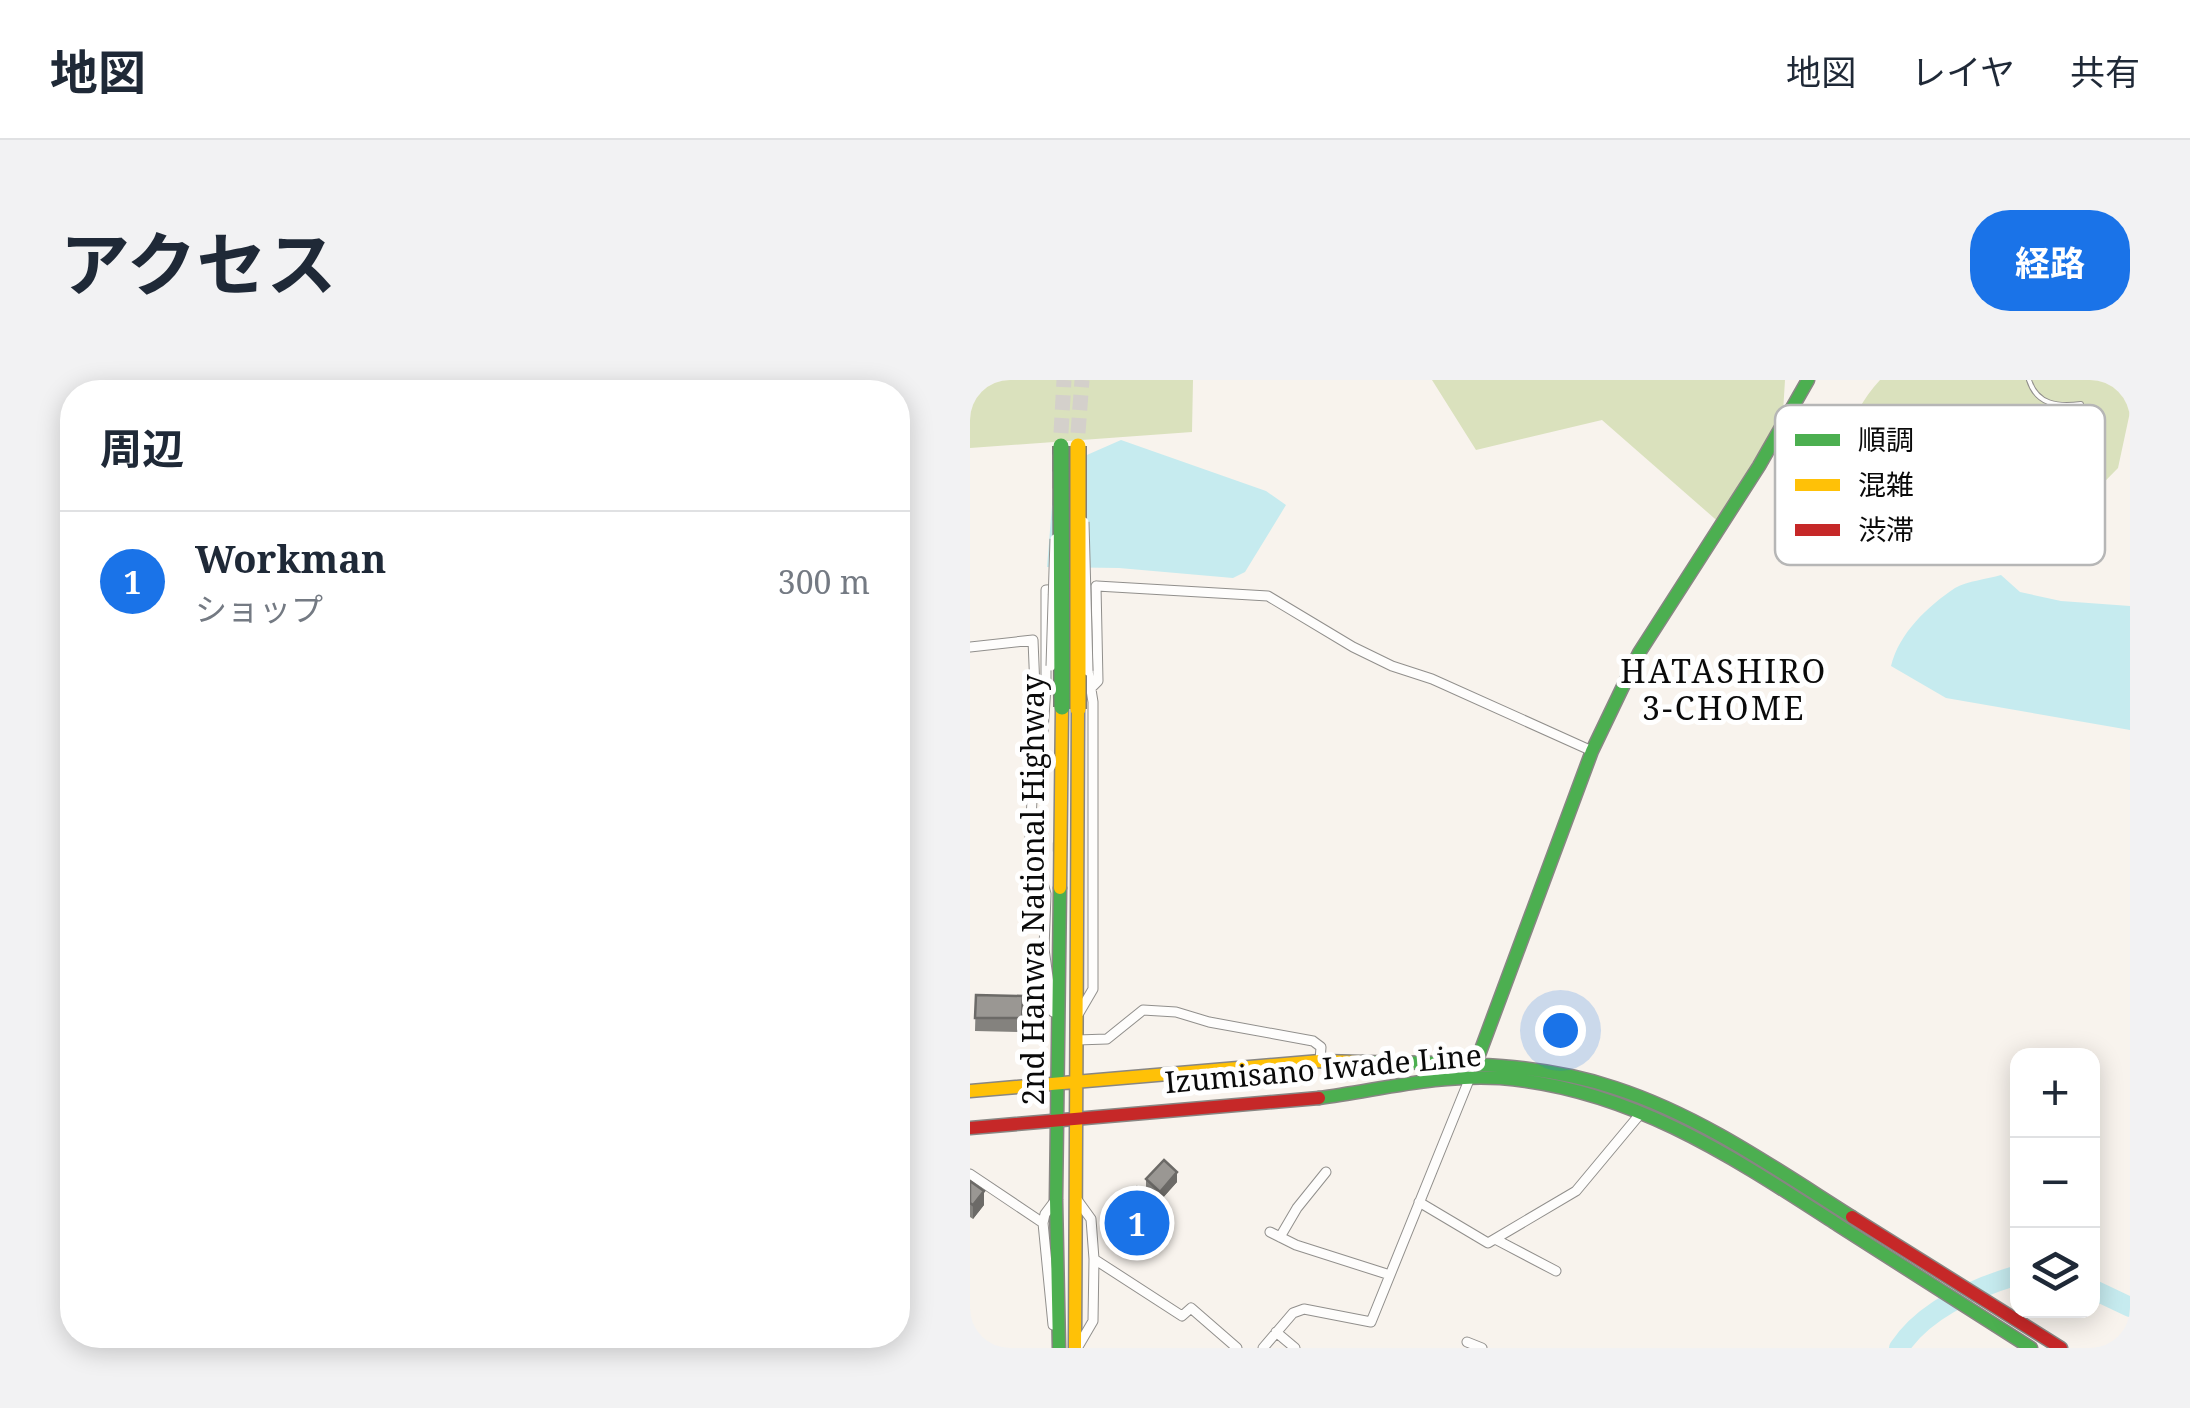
<!DOCTYPE html>
<html lang="ja">
<head>
<meta charset="utf-8">
<style>
  body { margin:0; font-family:"Noto Serif","Noto Sans JP",serif; background:#f2f2f3; color:#1f2937 }
  .controls { position:absolute; right:30px; bottom:30px; display:grid; overflow:hidden; border-radius:20px; box-shadow:0 5px 25px #0003 }
  .controls button { width:90px; height:90px; display:grid; place-items:center; padding:0; border:0; border-bottom:2px solid #e0e1e3; background:#fff; color:#1f2937; font:50px sans-serif }
  .you { position:absolute; left:590px; top:650px; width:35px; height:35px; margin:-25px; border:8px solid #fff; border-radius:50%; background:#1a73e8; box-shadow:0 0 0 15px #1a73e833 }
  .badge { display:grid; place-items:center; width:65px; height:65px; border-radius:50%; background:#1a73e8; color:#fff; font-size:32px; font-weight:700 }
  .pin { position:absolute; translate:-50% -50%; border:5px solid #fff; box-shadow:0 2px 10px #0006 }
  .list { margin:0; padding:0; list-style:none }
  h2 { display:flex; justify-content:space-between; align-items:center; height:130px; margin:0; padding:0 40px; font-size:42px }
  h2 small { font-size:32px; font-weight:400; color:#747a83 }
  .list li { display:grid; grid-template-columns:65px 1fr auto; gap:30px; align-items:center; box-sizing:border-box; height:140px; padding:0 40px; border-top:2px solid #e0e1e3 }
  .list b { display:block; font-size:38px; white-space:nowrap }
  .list p { margin:0; font-size:32px; white-space:nowrap; color:#747a83 }
  .list em { font-size:32px; font-style:normal; color:#747a83 }
  .icon { flex:none; width:55px; height:55px; fill:none; stroke:currentColor; stroke-width:2; stroke-linecap:round; stroke-linejoin:round }
  .map { position:relative; flex:none; width:1160px; height:968px; overflow:hidden; border-radius:40px }
  header { display:flex; align-items:center; gap:60px; box-sizing:border-box; height:140px; padding:0 50px; background:#fff; border-bottom:2px solid #e0e1e3 }
  header strong { font-size:48px }
  nav { display:flex; gap:55px; margin-inline-start:auto; font-size:35px }
  .intro { display:flex; align-items:center; justify-content:space-between; box-sizing:border-box; height:240px; padding:0 60px }
  h1 { margin:0; font-size:70px }
  .button { padding:25px 45px; border-radius:40px; background:#1a73e8; color:#fff; font-size:35px; font-weight:700 }
  main { display:flex; gap:60px; padding:0 60px }
  aside { flex:1; background:#fff; border-radius:40px; box-shadow:0 5px 25px #0003 }
  .map>svg:first-child { display:block }
  .forest { fill:#dae1bd }
  .water { fill:#c6ebef }
  .lines { fill:none; stroke-linecap:round; stroke-linejoin:round }
  .river { stroke:#c6ebef; stroke-width:20 }
  .street-tunnel { stroke:#d4d0cb; stroke-width:9; stroke-dasharray:9 4.5; stroke-linecap:butt }
  .highway-tunnel { stroke:#d4d0cb; stroke-width:15; stroke-dasharray:15 8; stroke-linecap:butt }
  .lane-casing { stroke:#918f8c; stroke-width:6 }
  .street-casing { stroke:#918f8c; stroke-width:11 }
  .fast-casing { stroke:#888683; stroke-width:15 }
  .slow-casing { stroke:#888683; stroke-width:15 }
  .jam-casing { stroke:#888683; stroke-width:15 }
  .lane { stroke:#fefdfc; stroke-width:4 }
  .street { stroke:#fefdfc; stroke-width:9 }
  .fast { stroke:#4caf50; stroke-width:12 }
  .slow { stroke:#ffc107; stroke-width:12 }
  .jam { stroke:#c62828; stroke-width:12 }
  .street-bridge-casing { stroke:#918f8c; stroke-width:11; stroke-linecap:butt }
  .fast-bridge-casing { stroke:#7e7c7a; stroke-width:18; stroke-linecap:butt }
  .slow-bridge-casing { stroke:#7e7c7a; stroke-width:18; stroke-linecap:butt }
  .street-bridge { stroke:#fefdfc; stroke-width:9 }
  .fast-bridge { stroke:#4caf50; stroke-width:15 }
  .slow-bridge { stroke:#ffc107; stroke-width:15 }
  .wall { fill:#84827e }
  .shaded-wall { fill:#6c6a67 }
  .building { fill:#9a9793; stroke:#6c6a67; stroke-width:2.5 }
  .labels { text-anchor:middle; dominant-baseline:central; stroke-width:10; stroke-linejoin:round; paint-order:stroke }
  .street-label { font-size:30px; fill:#0a0a0a; stroke:#fff }
  .neighbourhood-label { font-size:32px; letter-spacing:2.5px; fill:#0a0a0a; stroke:#fff }
  .key { fill:#fff; stroke:#b6b6b6; stroke-width:2.5 }
  .key-label { font-size:28px; fill:#0a0a0a }
</style>
</head>
<body>
<header>
<strong>地図</strong>
<nav><a>地図</a><a>レイヤ</a><a>共有</a></nav>
</header>
<div class="intro"><h1>アクセス</h1><a class="button">経路</a></div>
<main>
<aside>
<h2>周辺<small></small></h2>
<ul class="list">
<li><span class="badge">1</span><div><b>Workman</b><p>ショップ</p></div><em>300 m</em></li>
</ul>
</aside>
<div class="map">
<svg width="1160" height="968" viewBox="0 0 1160 968">
  <rect width="100%" height="100%" fill="#f8f3ed"/>
  <path class="forest" d="M13,0h210l-1,52 -222,16v-66z
    M462,0h353l-3,49 -60,96 -120,-105 -126,30z
    M910,0h250v32l-12,56 -52,53 -97,19 -126,-36c1,-50 1,-85 37,-124z"/>
  <path class="water" d="M151,60l145,51 20,14 -41,67 -12,6 -114,-10 -72,-1 8,-98z
    M1031,195l19,17 41,9 69,5v124l-184,-32 -55,-32c8,-33 37,-60 64,-78 13,-7 32,-9 46,-13z"/>
  <g class="lines">
    <path class="river" d="M1122,909l38,18
      M929,968c26,-39 75,-60 119,-73"/>
    <path class="street-tunnel" d="M69,467h26"/>
    <path class="highway-tunnel" d="M91,53l3,-53
      M108,53l4,-53"/>
    <defs>
      <path id="lane" d="M1059,0c8,25 29,27 52,24"/>
      <path id="street" d="M127,206l171,10 85,51 39,19 40,13 160,72
        M0,267l63,-7 2,49h55l8,-8 -2,-95
        M76,307l-6,88 -8,25 -2,37 16,57 -2,55 9,63
        M76,308v-98l14,-1
        M109,633l14,-24v-287l-5,-31
        M107,660l30,-1 36,-29 33,2 33,10 104,19 8,6 -1,14
        M0,794l73,49 2,-9 9,-12
        M108,821l13,18 3,40 -1,62 -14,24
        M449,822l69,41 88,-52 65,-78
        M73,843l10,102
        M300,852l26,13 94,30
        M310,857l17,-29 29,-36
        M525,859l61,32
        M124,879l88,57 9,-8 46,40
        M306,952l19,16
        M497,962l15,6
        M293,968l30,-35 11,-4 67,13 100,-247"/>
      <path id="fast" d="M393,682c84,1 172,-1 252,26 86,28 161,81 237,129
        M506,683l116,-312 47,-98 120,-187 49,-86
        M349,718c60,-8 120,-24 181,-20 130,10 233,79 338,147 65,41 129,82 193,123
        M89,968l-3,-148 4,-312"/>
      <path id="slow" d="M90,508l2,-181
        M0,711l350,-30 43,1
        M105,968l3,-639"/>
      <path id="jam" d="M0,748l349,-30
        M882,837l209,131"/>
    </defs>
    <use href="#lane" class="lane-casing"/>
    <use href="#street" class="street-casing"/>
    <use href="#fast" class="fast-casing"/>
    <use href="#slow" class="slow-casing"/>
    <use href="#jam" class="jam-casing"/>
    <use href="#lane" class="lane"/>
    <use href="#street" class="street"/>
    <use href="#fast" class="fast"/>
    <use href="#slow" class="slow"/>
    <use href="#jam" class="jam"/>
    <defs>
      <path id="street-bridge" d="M114,142l4,149
        M81,286l4,-127"/>
      <path id="fast-bridge" d="M91,66l1,261"/>
      <path id="slow-bridge" d="M108,66v263"/>
    </defs>
    <use href="#street-bridge" class="street-bridge-casing"/>
    <use href="#fast-bridge" class="fast-bridge-casing"/>
    <use href="#slow-bridge" class="slow-bridge-casing"/>
    <use href="#street-bridge" class="street-bridge"/>
    <use href="#fast-bridge" class="fast-bridge"/>
    <use href="#slow-bridge" class="slow-bridge"/>
  </g>
  <path class="wall" d="M6,615l47,1 -1,36 -47,-1z
    M176,799l31,3 -17,19 -14,-13z
    M0,801l14,24 -11,14 -3,-2z
    M146,835l42,2 -22,27 -20,-16z"/>
  <path class="shaded-wall" d="M207,792v10l-17,19v-9z
    M14,811v14l-11,14v-14z
    M188,823v14l-22,27v-14z"/>
  <path class="building" d="M6,615l47,1 -1,22h-47z
    M194,780l13,12 -17,20 -14,-13z
    M0,801l14,10 -11,14 -3,-2z
    M167,807l21,16 -22,27 -20,-15z"/>
  <g class="labels">
    <g class="street-label">
      <text transform="translate(62 510) rotate(-90)">2nd Hanwa National Highway</text>
      <text transform="translate(353 688) rotate(-5)">Izumisano Iwade Line</text>
    </g>
    <g class="neighbourhood-label">
      <text x="754" y="290">HATASHIRO<tspan x="754" dy="37">3-CHOME</tspan></text>
    </g>
  </g>
  <rect x="805" y="25" width="330" height="160" rx="15" class="key"/>
  <rect x="825" y="54" width="45" height="12" fill="#4caf50"/>
  <rect x="825" y="99" width="45" height="12" fill="#ffc107"/>
  <rect x="825" y="144" width="45" height="12" fill="#c62828"/>
  <g class="key-label">
    <text x="888" y="70">順調</text>
    <text x="888" y="115">混雑</text>
    <text x="888" y="160">渋滞</text>
  </g>
</svg>
<div class="controls">
<button>+</button>
<button>−</button>
<button><svg class="icon" aria-label="layers" viewBox="0 0 24 24"><path d="M12 4l9 5-9 5-9-5zM3 14l9 5 9-5"/></svg></button>
</div>
<div class="you"></div>
<div class="pin badge" style="left:167px;top:843px">1</div>
</div>
</main>
</body>
</html>
